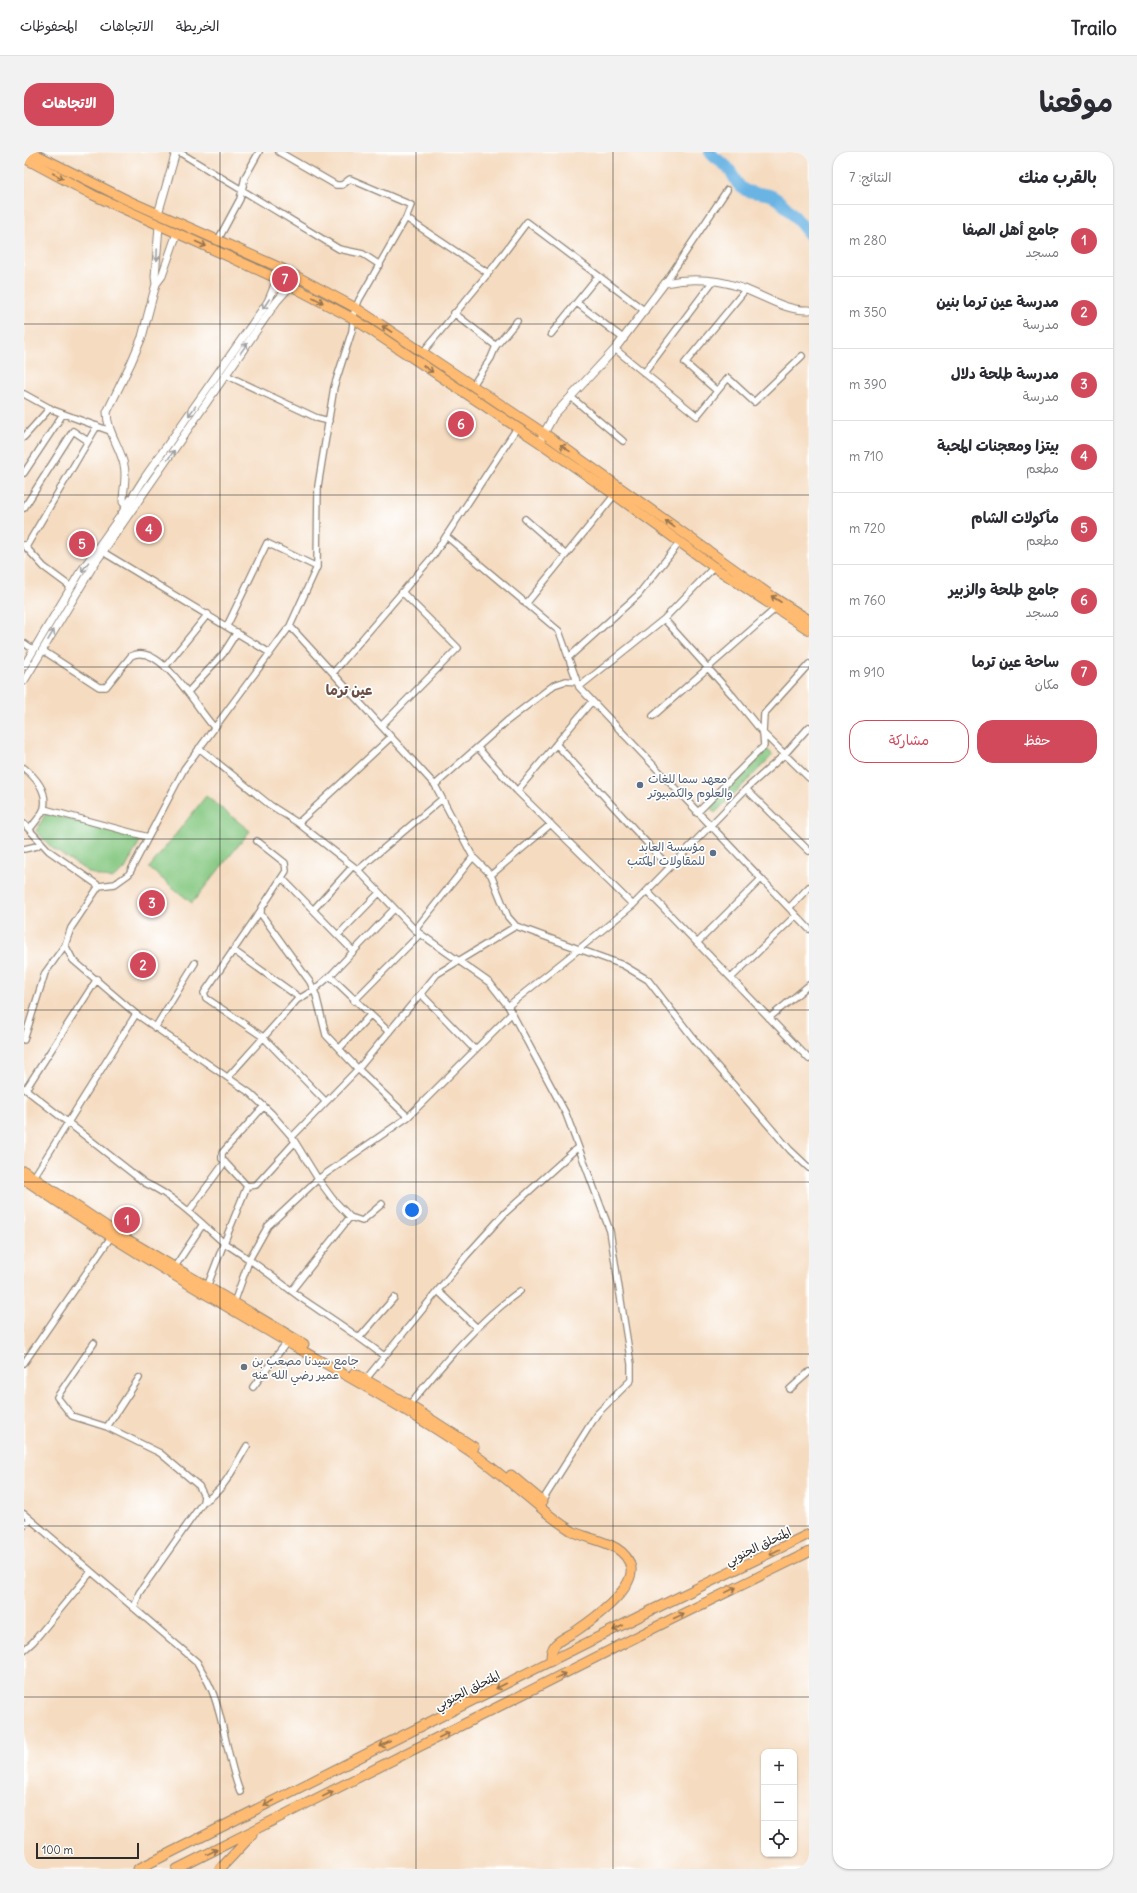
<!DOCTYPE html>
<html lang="ar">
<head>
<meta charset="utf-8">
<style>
  body { margin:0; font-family:Delius,"Playpen Sans Arabic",sans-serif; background:#f2f2f3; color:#2b2b33; direction:rtl }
  .controls { position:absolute; right:12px; bottom:12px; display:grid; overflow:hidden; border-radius:8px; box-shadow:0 1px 3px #0004 }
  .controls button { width:36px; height:36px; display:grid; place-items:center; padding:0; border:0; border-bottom:1px solid #e1e1e2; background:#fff; color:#2b2b33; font:20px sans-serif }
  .scale { position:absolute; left:12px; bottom:10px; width:103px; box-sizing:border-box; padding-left:4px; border:2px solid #2b2b2b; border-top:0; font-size:11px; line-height:14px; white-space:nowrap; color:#2b2b2b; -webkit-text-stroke:3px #fff; paint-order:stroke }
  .you { position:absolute; left:388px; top:1058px; width:14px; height:14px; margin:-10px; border:3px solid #fff; border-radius:50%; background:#1a73e8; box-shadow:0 0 0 6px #1a73e833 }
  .badge { display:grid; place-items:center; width:26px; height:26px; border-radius:50%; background:#d1495b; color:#fff; font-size:13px; font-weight:700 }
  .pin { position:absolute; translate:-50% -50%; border:2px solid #fff; box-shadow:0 1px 4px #0006 }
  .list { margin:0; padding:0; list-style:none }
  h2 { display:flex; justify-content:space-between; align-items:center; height:52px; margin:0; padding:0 16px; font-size:17px }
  h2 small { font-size:13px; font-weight:400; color:#7c7c81 }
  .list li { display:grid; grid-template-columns:26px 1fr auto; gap:12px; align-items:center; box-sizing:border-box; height:72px; padding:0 16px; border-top:1px solid #e1e1e2 }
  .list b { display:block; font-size:15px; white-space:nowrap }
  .list p { margin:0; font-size:13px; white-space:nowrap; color:#7c7c81 }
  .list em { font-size:13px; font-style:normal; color:#7c7c81 }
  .actions { display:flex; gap:8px; padding:12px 16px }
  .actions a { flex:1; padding:9px 0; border:1px solid #d1495b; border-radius:16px; text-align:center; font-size:14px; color:#d1495b }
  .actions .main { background:#d1495b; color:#fff }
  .icon { flex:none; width:22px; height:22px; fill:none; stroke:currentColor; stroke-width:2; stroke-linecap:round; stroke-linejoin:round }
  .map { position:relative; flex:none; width:785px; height:1717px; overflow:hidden; direction:ltr; border-radius:16px }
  header { display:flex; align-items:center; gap:24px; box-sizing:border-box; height:56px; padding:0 20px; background:#fff; border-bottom:1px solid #e1e1e2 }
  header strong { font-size:19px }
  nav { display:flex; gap:22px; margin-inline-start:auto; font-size:14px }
  .intro { display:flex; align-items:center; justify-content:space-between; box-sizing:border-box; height:96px; padding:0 24px }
  h1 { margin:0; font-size:28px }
  .button { padding:10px 18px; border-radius:16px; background:#d1495b; color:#fff; font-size:14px; font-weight:700 }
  main { display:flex; gap:24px; padding:0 24px }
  aside { flex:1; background:#fff; border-radius:16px; box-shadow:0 1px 3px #0004 }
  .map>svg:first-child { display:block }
  .green { fill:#85c881; stroke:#587a56 }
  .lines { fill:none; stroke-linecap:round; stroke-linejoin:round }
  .river { stroke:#6bb4e3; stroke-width:12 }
  .minor-casing { stroke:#908476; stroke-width:8 }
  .tertiary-casing { stroke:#908476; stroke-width:9 }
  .primary-casing { stroke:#908476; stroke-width:11 }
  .trunk-casing { stroke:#908476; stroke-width:11 }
  .minor { stroke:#fff; stroke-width:5.5 }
  .tertiary { stroke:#fff; stroke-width:7 }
  .primary { stroke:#ffbb71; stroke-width:9 }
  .trunk { stroke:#ffbb71; stroke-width:9 }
  .oneway { stroke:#95734e }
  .oneway2 { stroke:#a0a0a0 }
  .grid { fill:none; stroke:#2b2b2b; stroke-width:1; stroke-opacity:0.55 }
  .service-dot { fill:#5c6f8a; stroke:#fff; stroke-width:1.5 }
  .worship-dot { fill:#6b7280; stroke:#fff; stroke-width:1.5 }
  .labels { text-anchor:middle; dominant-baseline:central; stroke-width:3.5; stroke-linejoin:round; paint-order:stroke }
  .service-label { font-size:12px; fill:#4e5e75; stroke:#fff; text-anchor:start }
  .worship-label { font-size:12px; fill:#5b616d; stroke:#fff; text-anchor:start }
  .street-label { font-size:12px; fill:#2b2b2b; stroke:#fff }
  .quarter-label { font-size:14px; font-weight:bold; fill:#6b4f47; stroke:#fff }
</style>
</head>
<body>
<header>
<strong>Trailo</strong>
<nav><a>الخريطة</a><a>الاتجاهات</a><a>المحفوظات</a></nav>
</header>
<div class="intro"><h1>موقعنا</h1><a class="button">الاتجاهات</a></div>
<main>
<aside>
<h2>بالقرب منك<small>النتائج: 7</small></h2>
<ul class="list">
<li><span class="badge">1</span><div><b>جامع أهل الصفا</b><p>مسجد</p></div><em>280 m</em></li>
<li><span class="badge">2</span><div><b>مدرسة عين ترما بنين</b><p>مدرسة</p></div><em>350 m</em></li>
<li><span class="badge">3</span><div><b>مدرسة طلحة دلال</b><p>مدرسة</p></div><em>390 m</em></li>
<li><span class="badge">4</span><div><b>بيتزا ومعجنات المحبة</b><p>مطعم</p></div><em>710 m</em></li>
<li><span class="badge">5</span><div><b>مأكولات الشام</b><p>مطعم</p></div><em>720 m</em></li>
<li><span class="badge">6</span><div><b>جامع طلحة والزبير</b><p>مسجد</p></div><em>760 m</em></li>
<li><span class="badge">7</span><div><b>ساحة عين ترما</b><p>مكان</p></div><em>910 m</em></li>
</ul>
<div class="actions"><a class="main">حفظ</a><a>مشاركة</a></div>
</aside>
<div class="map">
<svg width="785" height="1717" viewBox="0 0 785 1717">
  <rect width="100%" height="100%" fill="#fff"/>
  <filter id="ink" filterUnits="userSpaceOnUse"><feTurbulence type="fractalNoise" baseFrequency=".025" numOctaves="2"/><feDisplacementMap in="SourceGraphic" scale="8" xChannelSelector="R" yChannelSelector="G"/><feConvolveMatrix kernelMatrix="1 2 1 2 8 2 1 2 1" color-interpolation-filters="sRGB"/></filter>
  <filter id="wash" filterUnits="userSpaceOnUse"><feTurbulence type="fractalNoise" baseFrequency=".012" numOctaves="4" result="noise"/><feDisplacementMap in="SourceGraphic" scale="16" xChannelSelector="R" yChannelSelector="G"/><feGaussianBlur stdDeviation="0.9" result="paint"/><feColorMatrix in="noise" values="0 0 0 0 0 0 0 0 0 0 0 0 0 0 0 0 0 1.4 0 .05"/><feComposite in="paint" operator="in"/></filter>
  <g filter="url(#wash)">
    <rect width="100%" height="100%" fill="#f5dcc1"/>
    <path class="green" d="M743,597l6,6 -58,58 -6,-6z
      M182,644l44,35 -58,72 -43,-35z
      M22,661l95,26 -16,30 -13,10 -22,-6 -38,-25 -16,-17z"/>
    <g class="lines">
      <path class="river" d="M686,0c4,7 13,10 18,16 7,8 7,17 17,22 8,4 19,2 27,6 15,9 26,25 37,38"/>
    </g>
  </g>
  <g filter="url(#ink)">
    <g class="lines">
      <defs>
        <path id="minor" d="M155,0l160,97 24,5 17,11
          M255,0l57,33h6l8,-6 61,26 -5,13 -47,82 -5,13 -2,18 -18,56 -16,99 -1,81 -27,59 -106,143 -55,105 -14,10 -16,2 -28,42 -6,17 8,15 63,54 114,79 22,21 20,23 26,42 14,19 18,19 12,4 20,-17
          M382,66l82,55
          M194,88l22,-41 5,-22 14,-25
          M641,131l62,-93
          M553,151l47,36
          M430,161l42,33
          M527,182l47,-58
          M591,197l82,67 31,-38 26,24 48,-46
          M399,200l72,-87 32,-43 118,89
          M620,221l69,-92
          M202,223l91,43 12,3
          M449,233l18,-27 5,-12 21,-25
          M693,239l-32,-28 61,-74
          M0,242l29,16 57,21
          M547,245l52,44
          M0,285l26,-29
          M0,321l39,-59
          M0,356l49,-77 15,10
          M501,367l41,36
          M422,384l113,95 20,56 230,242
          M0,393l20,22 27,20
          M2,395l71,-121
          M79,400l167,101
          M502,452l91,-112
          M640,467l69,77 30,37 1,13 -67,67
          M203,474l40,-83 50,24
          M266,474l145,159 38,72 -58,73
          M0,491l10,7
          M18,498l57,37h7l25,-31c29,-16 67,55 83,71
          M544,506l70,-63 42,-53
          M785,512l-45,50 -1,19 46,45
          M141,515l43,-53
          M309,521l100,-117 84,-128
          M555,535l85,-68 51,-53
          M164,540l35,-38 14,-22
          M629,564l122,-107
          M357,574l77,-78 -56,-56
          M532,592l113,123
          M175,596l71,57 28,18 60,47 57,60 75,53 18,23 58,108 44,117 21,133v16l-34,34 -56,89
          M454,596l39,43 116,114
          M0,616c11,9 24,23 20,40 -2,7 -10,15 -14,21
          M411,633l72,-64 47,-36 12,-4 11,1
          M722,637l63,62
          M493,639l75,-90
          M20,657l104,28
          M274,671l93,-86
          M0,672l25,27 50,35
          M233,689l28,22 1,8 -25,38v5l49,68 6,13 10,40 32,34 -66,68
          M0,697l13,-3 4,-4
          M449,705l18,18 17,42 8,9
          M334,718l84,-71
          M467,723l60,-51
          M258,726l71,73
          M623,739l162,168
          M765,756l20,-21
          M237,758l-57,83 2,5 57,39 63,65
          M289,758l40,-44
          M314,783l41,-42
          M673,791l64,-64
          M209,798l67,48
          M306,824l59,56
          M707,826l65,-63
          M397,842l54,56
          M330,849l66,-67
          M484,854l71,-57 44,16 25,15 49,63 93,107 19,18
          M745,866l40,-33
          M131,876l40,-65
          M0,888l21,-67 20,-28
          M315,897l31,-34
          M204,925l69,-77 17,-10 16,-14 64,-67
          M0,936l121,95c31,14 54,38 79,60l23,-57
          M2,937l71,-110
          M240,954l-42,47v6l25,27 9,-1 39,-43
          M384,965l-50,-48 79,-95 79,-48 63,23 54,-44 113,-116 38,-34 25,-28
          M8,1028l104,-166
          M165,1059l36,-49
          M150,1116l29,-44
          M183,1135l17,-44c27,16 51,36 77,55 28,19 56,37 83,58
          M268,1138l58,-73
          M414,1139l39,37
          M210,1151l16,-45 18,-32 50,-47 90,-62 104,-104
          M336,1185l34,-39
          M70,1191l-37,54 15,19 35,11 53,26 39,33 5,10 -1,6 -64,91 -5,15
          M0,1211l87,-126
          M342,1227l100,-123 39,-43 73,-66
          M229,1235l34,-45
          M766,1237l19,-17
          M385,1253c34,-41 68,-83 111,-114
          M83,1275l32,-49
          M179,1350c21,-10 32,-37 44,-56
          M0,1362l173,148c6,11 13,22 17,34 11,31 14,65 26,96
          M0,1373l5,-5
          M0,1498l9,-8 58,-70"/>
        <path id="tertiary" d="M134,62l18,-62
          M132,132l-1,-7 4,-51
          M518,285l12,-22 61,-66 50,-66c27,-6 57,-4 82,7 20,8 40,21 62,20
          M105,357l-6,-7c0,-13 4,-25 1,-37 -4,-19 -17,-33 -17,-53l24,-49 11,-26 14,-53 6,-8 15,-43
          M0,514l55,-92 42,-59 24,-38 122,-174c6,-10 9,-26 16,-34
          M0,529l69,-115 184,-265 16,-18 2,-8"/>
        <path id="primary" d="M7,0l96,48 156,69 73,39 189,126 228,163 36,23
          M0,6l69,37 185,84 76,40 185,123 76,53 99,72 95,63
          M0,1019l91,61 189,112
          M0,1027c85,59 174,111 263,163 62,35 125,70 184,110 24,17 47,37 70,56 10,9 20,16 31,23 19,10 54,11 59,37 3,22 -39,52 -55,63 -6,4 -16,8 -21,14 -4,5 -4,10 -4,16
          M330,1221l55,32 65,42
          M487,1323l31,26"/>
        <path id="trunk" d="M114,1717l514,-259 157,-76
          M153,1717l485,-245 147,-72
          M196,1717l32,-34"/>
      </defs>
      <use href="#minor" class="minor-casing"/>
      <use href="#tertiary" class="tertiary-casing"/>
      <use href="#primary" class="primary-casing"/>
      <use href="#trunk" class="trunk-casing"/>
      <use href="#minor" class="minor"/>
      <use href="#tertiary" class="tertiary"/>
      <use href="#primary" class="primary"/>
      <use href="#trunk" class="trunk"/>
    </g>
    <defs><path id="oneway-shaft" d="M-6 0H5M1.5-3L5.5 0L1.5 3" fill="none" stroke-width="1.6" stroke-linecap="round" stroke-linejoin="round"/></defs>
    <g class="oneway">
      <use href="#oneway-shaft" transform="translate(34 24) rotate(28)"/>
      <use href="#oneway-shaft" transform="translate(177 92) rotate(24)"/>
      <use href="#oneway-shaft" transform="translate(294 148) rotate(29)"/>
      <use href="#oneway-shaft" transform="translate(363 177) rotate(-147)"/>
      <use href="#oneway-shaft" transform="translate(404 217) rotate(34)"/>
      <use href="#oneway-shaft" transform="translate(541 296) rotate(-145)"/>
      <use href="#oneway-shaft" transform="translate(646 372) rotate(-144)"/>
      <use href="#oneway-shaft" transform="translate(752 447) rotate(-147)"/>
      <use href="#oneway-shaft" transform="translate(750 1400) rotate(154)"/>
      <use href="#oneway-shaft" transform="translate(707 1438) rotate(-26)"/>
      <use href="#oneway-shaft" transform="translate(655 1464) rotate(-25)"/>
      <use href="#oneway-shaft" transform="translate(594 1476) rotate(153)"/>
      <use href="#oneway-shaft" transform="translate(536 1524) rotate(-27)"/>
      <use href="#oneway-shaft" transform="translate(477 1534) rotate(153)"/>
      <use href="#oneway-shaft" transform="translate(420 1583) rotate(-27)"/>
      <use href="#oneway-shaft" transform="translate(361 1592) rotate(153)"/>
      <use href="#oneway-shaft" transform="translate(304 1642) rotate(-27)"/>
      <use href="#oneway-shaft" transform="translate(245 1651) rotate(153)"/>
      <use href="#oneway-shaft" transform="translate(188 1700) rotate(-26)"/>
    </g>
    <g class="oneway2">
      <use href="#oneway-shaft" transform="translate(133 103) rotate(92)"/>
      <use href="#oneway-shaft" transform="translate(242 152) rotate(123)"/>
      <use href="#oneway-shaft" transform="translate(220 196) rotate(-55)"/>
      <use href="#oneway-shaft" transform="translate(168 259) rotate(126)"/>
      <use href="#oneway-shaft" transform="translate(147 303) rotate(-55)"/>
      <use href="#oneway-shaft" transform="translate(61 415) rotate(126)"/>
      <use href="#oneway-shaft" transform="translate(27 483) rotate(-60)"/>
    </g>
  </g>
  <path class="grid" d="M196,0v1717M392,0v1717M589,0v1717M0,172h785M0,343h785M0,515h785M0,687h785M0,858h785M0,1030h785M0,1202h785M0,1374h785M0,1545h785"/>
  <g class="service-dot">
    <circle cx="616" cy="633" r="4"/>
    <circle cx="689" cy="701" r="4"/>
  </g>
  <circle class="worship-dot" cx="220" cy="1215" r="4"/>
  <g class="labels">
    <g class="service-label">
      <text x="624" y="626">معهد سما للغات<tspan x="624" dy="14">والعلوم والكمبيوتر</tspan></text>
      <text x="681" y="694" text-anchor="end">مؤسسة العابد<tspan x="681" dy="14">للمقاولات المكتب</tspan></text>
    </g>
    <g class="worship-label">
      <text x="228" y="1208">جامع سيدنا مصعب بن<tspan x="228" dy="14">عمير رضي الله عنه</tspan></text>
    </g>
    <g class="street-label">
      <text transform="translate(734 1394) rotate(-26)">المتحلق الجنوبي</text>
      <text transform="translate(443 1538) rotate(-27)">المتحلق الجنوبي</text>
    </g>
    <g class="quarter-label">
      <text x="325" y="538">عين ترما</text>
    </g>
  </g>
</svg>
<div class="controls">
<button>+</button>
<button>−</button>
<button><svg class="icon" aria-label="locate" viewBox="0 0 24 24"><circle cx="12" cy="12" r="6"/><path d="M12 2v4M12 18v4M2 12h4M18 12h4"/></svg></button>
</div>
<div class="scale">100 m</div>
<div class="you"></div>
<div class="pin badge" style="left:103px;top:1068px">1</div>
<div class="pin badge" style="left:119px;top:813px">2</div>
<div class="pin badge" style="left:128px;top:751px">3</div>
<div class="pin badge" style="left:125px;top:377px">4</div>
<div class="pin badge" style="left:58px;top:392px">5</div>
<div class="pin badge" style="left:437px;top:272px">6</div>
<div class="pin badge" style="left:261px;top:127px">7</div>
</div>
</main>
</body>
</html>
